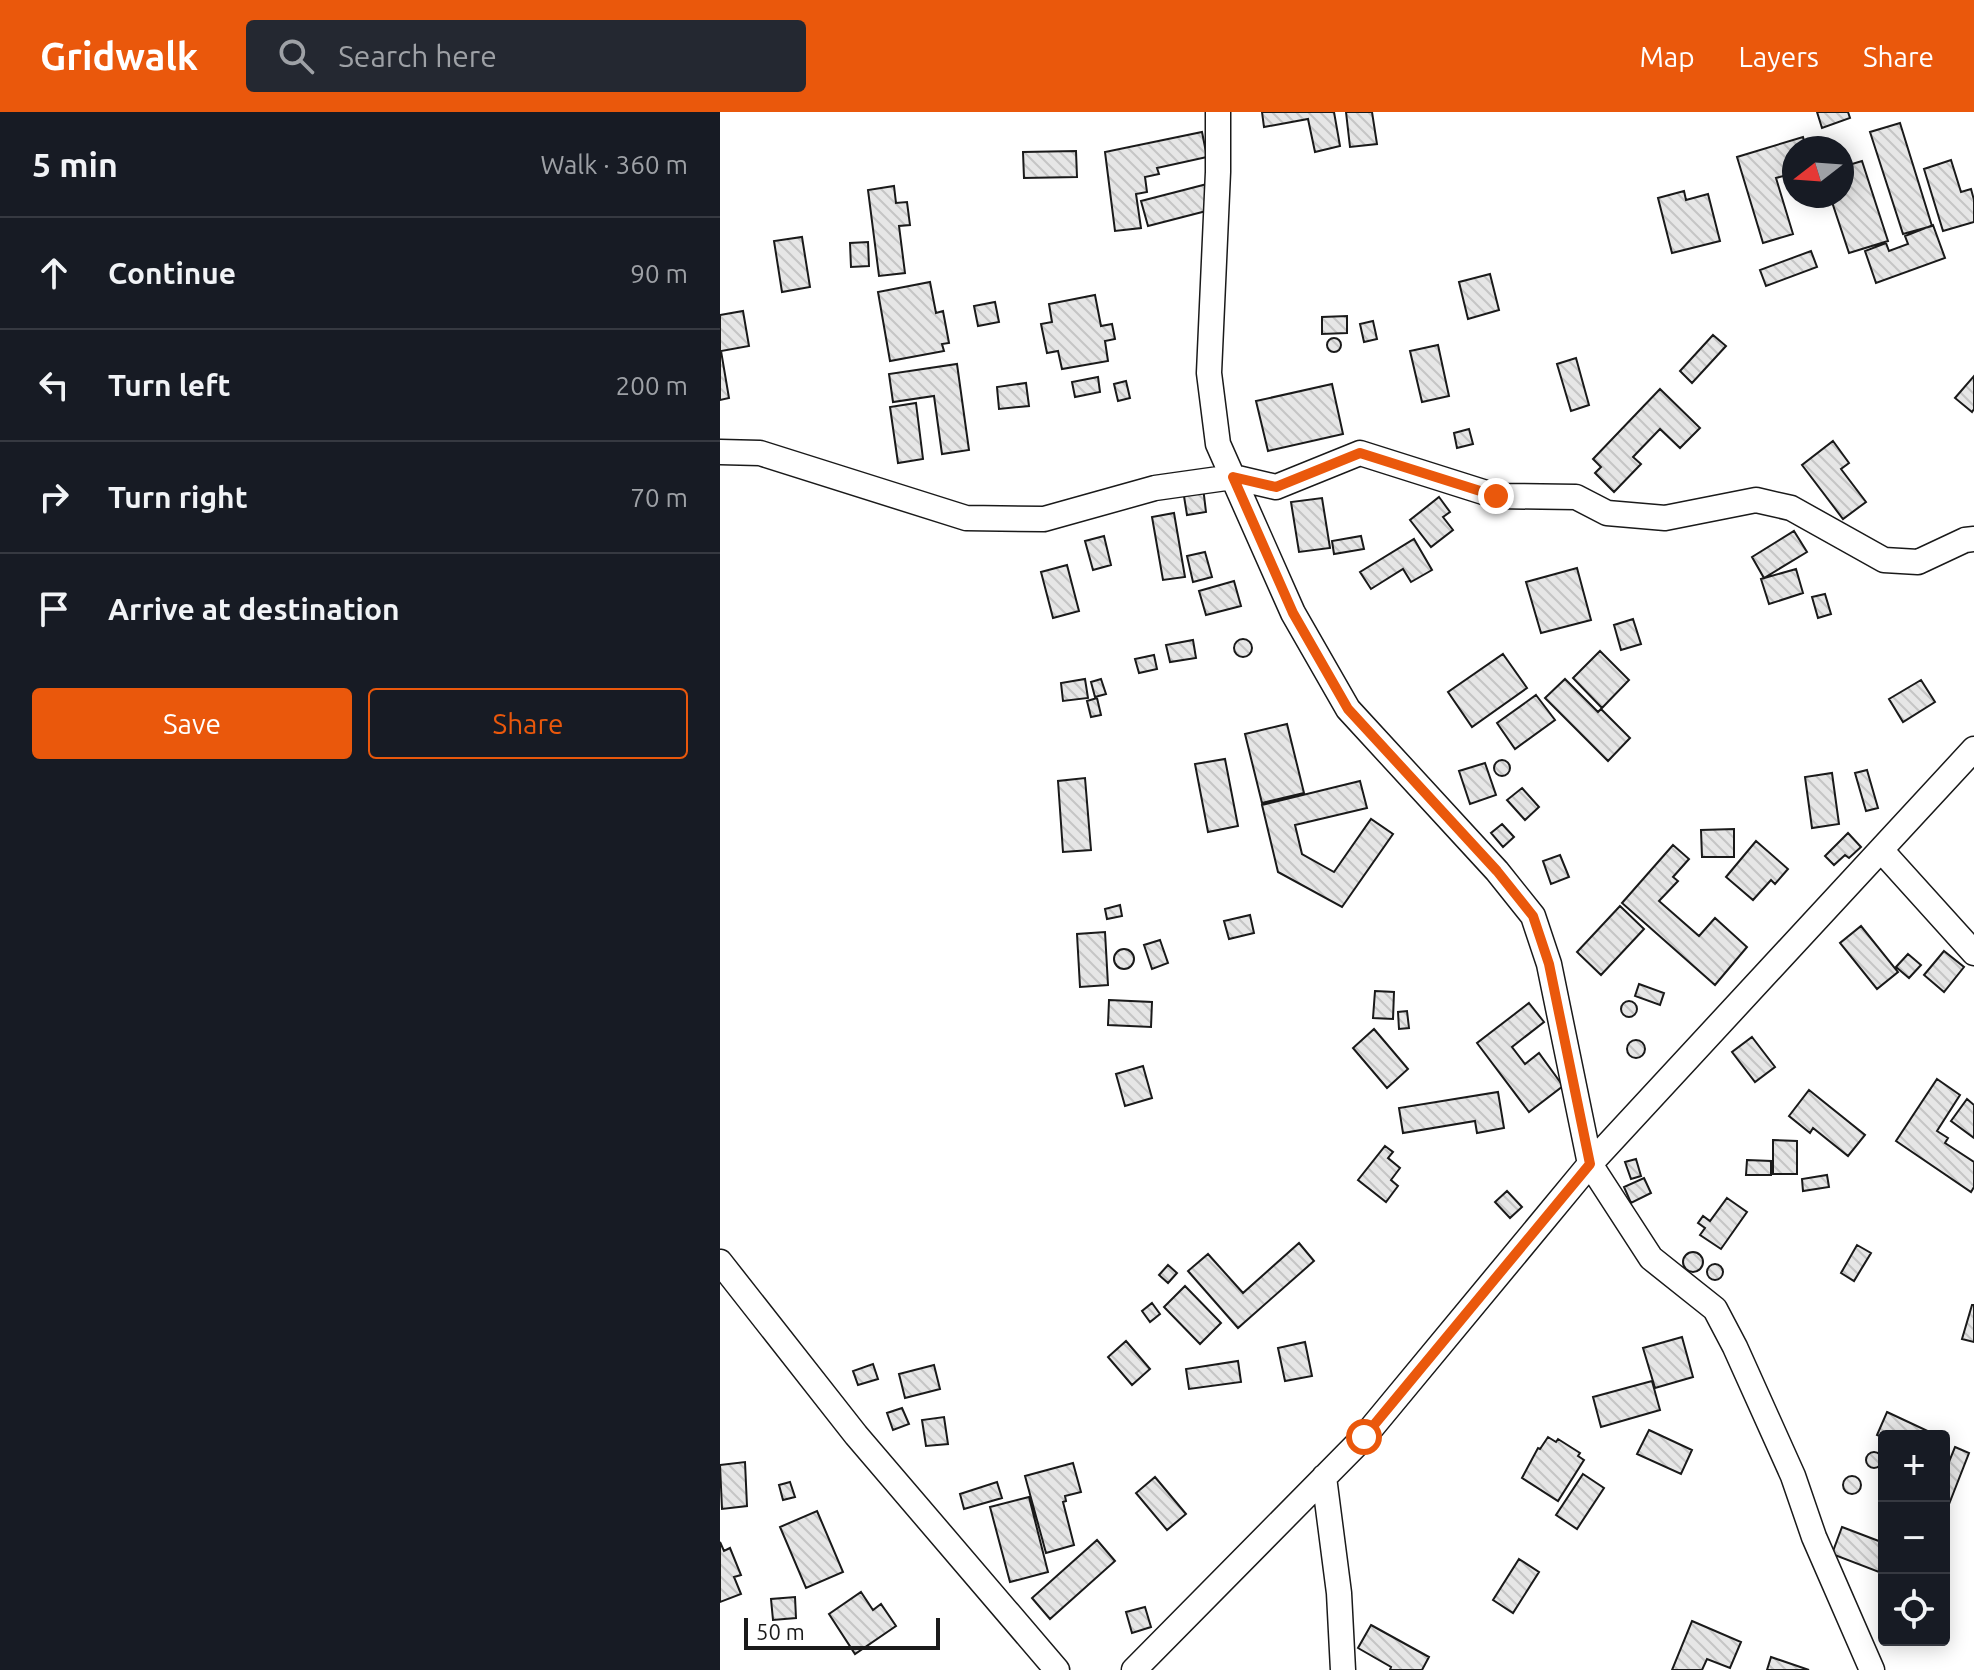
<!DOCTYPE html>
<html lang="en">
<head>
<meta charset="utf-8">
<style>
  body { margin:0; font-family:Ubuntu,sans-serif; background:#242831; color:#f1f3f6 }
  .controls { position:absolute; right:24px; bottom:24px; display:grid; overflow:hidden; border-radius:8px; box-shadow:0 4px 20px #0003 }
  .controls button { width:72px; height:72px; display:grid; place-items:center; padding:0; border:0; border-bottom:2px solid #363941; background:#171b24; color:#f1f3f6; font:40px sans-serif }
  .compass { position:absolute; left:1062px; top:24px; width:72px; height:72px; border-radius:50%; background:#171b24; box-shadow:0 4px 20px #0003; rotate:253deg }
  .scale { position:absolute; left:24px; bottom:20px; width:196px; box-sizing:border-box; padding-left:8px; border:4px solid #1a1a1a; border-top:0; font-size:22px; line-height:28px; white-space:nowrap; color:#1a1a1a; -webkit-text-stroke:6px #fff; paint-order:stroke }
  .stop { position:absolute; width:24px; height:24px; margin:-18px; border:6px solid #ea580c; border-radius:50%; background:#fff }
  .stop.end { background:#ea580c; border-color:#fff; box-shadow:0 2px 8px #0008 }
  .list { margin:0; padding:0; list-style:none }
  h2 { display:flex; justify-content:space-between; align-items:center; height:104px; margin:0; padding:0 32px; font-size:34px }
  h2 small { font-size:26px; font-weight:400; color:#9ea1a6 }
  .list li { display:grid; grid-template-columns:52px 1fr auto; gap:24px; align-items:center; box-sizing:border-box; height:112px; padding:0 32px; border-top:2px solid #363941 }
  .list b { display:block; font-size:30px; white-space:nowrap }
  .list em { font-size:26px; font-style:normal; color:#9ea1a6 }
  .actions { display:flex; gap:16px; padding:24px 32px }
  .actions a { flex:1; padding:18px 0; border:2px solid #ea580c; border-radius:8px; text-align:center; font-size:28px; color:#ea580c }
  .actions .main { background:#ea580c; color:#fff }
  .icon { flex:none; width:44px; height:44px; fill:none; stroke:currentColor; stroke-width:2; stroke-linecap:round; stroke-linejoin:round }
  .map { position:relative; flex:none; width:1254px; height:1558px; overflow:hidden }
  header { display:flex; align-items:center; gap:48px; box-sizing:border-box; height:112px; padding:0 40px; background:#ea580c; color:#fff }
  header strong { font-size:38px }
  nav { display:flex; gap:44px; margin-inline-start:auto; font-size:28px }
  .search { width:560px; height:72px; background:#242831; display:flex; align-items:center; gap:20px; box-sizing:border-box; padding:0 28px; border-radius:8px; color:#9ea1a6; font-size:30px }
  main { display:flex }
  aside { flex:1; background:#171b24 }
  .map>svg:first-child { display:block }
  .building { fill:url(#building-back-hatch); stroke:#1a1a1a; stroke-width:2 }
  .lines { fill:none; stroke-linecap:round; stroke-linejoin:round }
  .street-casing { stroke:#1a1a1a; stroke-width:27 }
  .street { stroke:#fff; stroke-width:24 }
  .route { stroke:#ea580c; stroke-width:10 }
</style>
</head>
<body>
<header>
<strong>Gridwalk</strong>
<div class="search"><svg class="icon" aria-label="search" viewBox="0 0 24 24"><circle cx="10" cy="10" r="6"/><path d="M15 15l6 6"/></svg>Search here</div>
<nav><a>Map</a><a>Layers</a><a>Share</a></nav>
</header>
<main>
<aside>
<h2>5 min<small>Walk · 360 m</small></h2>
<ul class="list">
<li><svg class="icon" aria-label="ahead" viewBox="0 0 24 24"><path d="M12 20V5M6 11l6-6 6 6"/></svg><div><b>Continue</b></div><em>90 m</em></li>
<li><svg class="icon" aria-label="left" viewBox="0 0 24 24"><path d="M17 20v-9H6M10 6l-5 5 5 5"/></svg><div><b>Turn left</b></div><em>200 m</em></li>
<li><svg class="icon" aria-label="right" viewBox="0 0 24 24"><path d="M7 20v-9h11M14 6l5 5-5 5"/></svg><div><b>Turn right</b></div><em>70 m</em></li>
<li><svg class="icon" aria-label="arrive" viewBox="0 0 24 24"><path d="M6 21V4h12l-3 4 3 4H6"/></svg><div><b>Arrive at destination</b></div></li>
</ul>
<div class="actions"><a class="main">Save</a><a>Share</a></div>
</aside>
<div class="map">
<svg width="1254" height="1558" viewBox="0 0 1254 1558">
  <defs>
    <pattern id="building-back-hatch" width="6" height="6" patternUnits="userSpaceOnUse" patternTransform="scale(2)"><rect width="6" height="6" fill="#e6e6e6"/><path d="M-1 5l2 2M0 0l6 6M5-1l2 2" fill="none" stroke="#c5c5c5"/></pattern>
  </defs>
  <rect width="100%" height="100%" fill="#fff"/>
  <path class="building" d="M542,0h72l6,34 -25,6 -7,-33 -44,8z
    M626,0h26l5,32 -27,3z
    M1097,0h31l2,6 -28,10z
    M1180,11l32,103 -29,8 -33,-102z
    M482,20l5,25 -50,11 2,6 -14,3 2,15 -11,2 5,34 -26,3 -10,-79z
    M1083,25l3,11h-12v25l-18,5 17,56 -30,9 -26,-86z
    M356,39l1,26 -53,1 -1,-26z
    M1231,48l10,32 10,-3 3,11v22l-31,9 -19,-62z
    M1142,49l26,80 -39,12 -19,-57h12v-29z
    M487,72l7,25 -66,17 -7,-25z
    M174,74l2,17 11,-1 3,23 -11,1 6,47 -26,3 -11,-86z
    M964,79l2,9 22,-6 12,47 -48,12 -14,-55z
    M1213,113l12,33 -69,25 -11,-32 21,-8 3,8 19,-7 -3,-8z
    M82,125l8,50 -28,5 -8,-51z
    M148,130l1,24 -18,1 -1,-24z
    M1091,139l6,16 -51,19 -6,-16z
    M770,162l9,36 -31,9 -9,-37z
    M210,170l6,31 7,-2 6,32 -7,1 2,7 -54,10 -12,-69z
    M375,183l6,31 11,-2 3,15 -10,2 3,20 -46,8 -4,-18 -11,2 -6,-29 11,-2 -3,-18z
    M275,190l4,20 -21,4 -4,-20z
    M23,199l6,35 -28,5 8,47 -9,2v-85z
    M627,204v17l-25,1v-17z
    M653,209l4,18 -13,3 -4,-18z
    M993,223l13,11 -34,37 -12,-12z
    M607 233a7 7 0 1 1 14 0a7 7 0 1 1-14 0Z
    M718,233l11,51 -27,6 -12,-51z
    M856,246l13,47 -18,6 -14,-47z
    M237,252l12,86 -27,4 -8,-58 -41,6 -4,-28z
    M1254,264v33l-2,3 -17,-14z
    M378,265l2,15 -25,5 -3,-15z
    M406,269l4,17 -12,3 -4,-17z
    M306,271l3,23 -30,3 -2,-22z
    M612,272l11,50 -75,17 -12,-50z
    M940,277l40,39 -20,20 -20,-19 -27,28 8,7 -27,28 -19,-19 6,-6 -8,-8z
    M196,291l7,56 -25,4 -8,-56z
    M749,317l4,15 -16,4 -3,-15z
    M1113,329l16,22 -8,6 25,33 -23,17 -41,-54z
    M483,375l3,25 -19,3 -4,-25z
    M719,385l11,15 -7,5 10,13 -22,17 -21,-27z
    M602,386l8,50 -31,4 -8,-50z
    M454,401l11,64 -22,3 -11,-63z
    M1074,419l13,21 -43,26 -12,-21z
    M384,424l7,29 -18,5 -8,-29z
    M641,424l3,13 -30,5 -2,-13z
    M694,427l18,31 -21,12 -8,-13 -32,20 -11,-17z
    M485,440l7,25 -19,5 -6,-26z
    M347,453l12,46 -26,7 -12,-46z
    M857,456l14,52 -50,13 -15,-51z
    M1076,457l7,24 -34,11 -8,-25z
    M514,469l7,25 -35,9 -7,-24z
    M1105,482l6,20 -13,4 -6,-21z
    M913,507l8,25 -20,6 -7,-25z
    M514 536a9 9 0 1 1 18 0a9 9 0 1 1-18 0Z
    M473,528l3,18 -26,4 -4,-17z
    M880,539l29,29 -27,28 -29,-30z
    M783,542l24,34 -55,39 -24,-35z
    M434,543l3,14 -18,4 -4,-14z
    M365,567l3,19 -25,3 -2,-18z
    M381,567l5,15 -11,3 -4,-15z
    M845,567l33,33 3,-3 29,29 -22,23 -63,-63z
    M1201,568l14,22 -32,20 -14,-23z
    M816,583l19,25 -40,29 -18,-26z
    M377,586l4,17 -10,2 -4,-16z
    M567,612l17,69 -42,10 -17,-69z
    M505,647l13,67 -30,6 -13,-68z
    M774 656a8 8 0 1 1 16 0a8 8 0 1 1-16 0Z
    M765,651l11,32 -26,9 -11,-33z
    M1147,658l11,38 -12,3 -11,-38z
    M1112,661l7,51 -27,4 -7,-51z
    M365,666l6,72 -28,2 -5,-71z
    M640,669l7,27 -72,17 7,29 32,18 37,-53 22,15 -51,73 -64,-35 -16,-67z
    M802,676l17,19 -14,13 -18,-20z
    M782,712l12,13 -11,10 -12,-14z
    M1014,717v28h-32l-1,-27z
    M1128,721l13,14 -12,11 -4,-3 -11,10 -9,-9z
    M1036,729l32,28 -13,15 -4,-4 -18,20 -27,-23z
    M953,733l16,14 -16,18 5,4 -19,20 40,35 16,-18 32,29 -32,38 -93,-82z
    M840,743l9,22 -18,7 -8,-23z
    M400,793l2,11 -15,3 -2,-10z
    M900,794l24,23 -43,46 -24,-23z
    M530,803l4,18 -25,6 -5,-18z
    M1141,814l37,46 -21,17 -37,-46z
    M385,820l3,53 -28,2 -3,-53z
    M440,828l8,23 -16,6 -8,-24z
    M394 847a10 10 0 1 1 20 0a10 10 0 1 1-20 0Z
    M1224,839l20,16 -20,25 -20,-17z
    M1188,842l13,11 -12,13 -13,-11z
    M919,872l25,9 -4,12 -25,-9z
    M655,879l19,1 -1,27 -20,-1z
    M389,888l43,2 -1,25 -43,-2z
    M901 897a8 8 0 1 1 16 0a8 8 0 1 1-16 0Z
    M809,891l15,19 -32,25 13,17 14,-11 24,33 -34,26 -52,-69z
    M687,899l2,17 -10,1 -1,-17z
    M654,917l34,40 -21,19 -34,-40z
    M1032,925l23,30 -20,15 -23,-30z
    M907 937a9 9 0 1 1 18 0a9 9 0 1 1-18 0Z
    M423,954l9,32 -27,8 -9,-32z
    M1217,967l23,16 -23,36 11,7 -3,5 29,19v25l-3,5 -75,-51z
    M1089,978l56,45 -17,21 -35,-28 -3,5 -21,-17z
    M778,980l6,36 -27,5 -2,-12 -72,12 -4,-25z
    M1247,987l7,6v33l-23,-17z
    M1053,1028l24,1v33h-24z
    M665,1034l8,6 -5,6 12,10 -9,12 7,6 -12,16 -28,-22z
    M916,1047l5,17 -10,3 -6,-17z
    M1027,1048l24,1v14h-25z
    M1107,1063l2,12 -26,4 -1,-12z
    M924,1066l7,15 -20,10 -7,-16z
    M787,1079l15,16 -12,11 -15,-16z
    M1007,1086l20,14 -26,37 -21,-14 5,-7 -7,-5 5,-7 7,5z
    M579,1131l15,18 -76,67 -50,-57 20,-17 35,39z
    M1137,1133l14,8 -17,28 -13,-8z
    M963 1150a10 10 0 1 1 20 0a10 10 0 1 1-20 0Z
    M987 1160a8 8 0 1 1 16 0a8 8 0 1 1-16 0Z
    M448,1153l9,8 -9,10 -9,-8z
    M465,1174l36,37 -21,21 -36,-37z
    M432,1191l8,11 -10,8 -8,-11z
    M1252,1193h2v37l-12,-3z
    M962,1225l11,40 -38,11 -12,-40z
    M406,1229l24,28 -18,16 -24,-28z
    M585,1230l7,34 -27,5 -7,-33z
    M518,1249l3,21 -52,7 -3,-20z
    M153,1252l5,15 -20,6 -5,-14z
    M214,1253l6,24 -35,9 -6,-24z
    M932,1269l8,29 -59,17 -8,-30z
    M182,1296l7,16 -16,6 -6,-17z
    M1167,1300l45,21 -1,3 -47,2 -7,-3z
    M224,1305l4,27 -22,2 -4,-26z
    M929,1318l43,20 -11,24 -44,-20z
    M828,1325l8,5 2,-3 22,14 -2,3 6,4 -26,41 -36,-23 16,-30 2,1z
    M1235,1335l14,6 -25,64v-43z
    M1146 1348a8 8 0 1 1 16 0a8 8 0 1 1-16 0Z
    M25,1350l2,44 -25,3 -2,-44z
    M353,1351l8,29 -16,4 1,5 -3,1 11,43 -28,8 -21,-77z
    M863,1362l21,14 -27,41 -21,-14z
    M1123 1373a9 9 0 1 1 18 0a9 9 0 1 1-18 0Z
    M435,1365l31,37 -19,16 -31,-37z
    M70,1370l5,15 -12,3 -4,-15z
    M277,1370l5,16 -38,11 -4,-15z
    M309,1385l19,75 -38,10 -20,-75z
    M97,1399l26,61 -37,16 -26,-61z
    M1122,1415l42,16v16l-5,13 -47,-18z
    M377,1428l18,21 -65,58 -18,-21z
    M0,1430l4,9 6,-3 11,27 -7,2 7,17 -21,8z
    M799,1447l20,13 -26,41 -20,-13z
    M141,1480l12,18 8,-6 15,22 -41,28 -26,-40z
    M75,1485l1,21 -23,2 -2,-21z
    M425,1495l6,20 -19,6 -6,-21z
    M972,1509l49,21 -11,26 -23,-9 -5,11h-30z
    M651,1513l58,32 -7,13h-32l1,-3 -33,-19z
    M1051,1545l38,13h-42z"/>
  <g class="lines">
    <defs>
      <path id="street" d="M498,0v60l-9,201 9,71 75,169 55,96 149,162 36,45 16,48 41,200 61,94 64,51 20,38 58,129 21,61 58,133
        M0,340l40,1 206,65 78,1 111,-31 78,-11 43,10 84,-34 136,43 80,1 31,16 58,5 91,-18 35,8 93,52 34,2 47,-22 9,-1
        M1161,738l93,103
        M0,1150l136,173 201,235
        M604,1365l15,116 4,77
        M414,1558l230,-233 226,-273 384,-415"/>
    </defs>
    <use href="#street" class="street-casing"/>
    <use href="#street" class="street"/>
  </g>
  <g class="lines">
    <path class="route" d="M644,1325l226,-273 -41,-200 -16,-48 -36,-45 -149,-162 -55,-96 -60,-136 43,10 84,-34 136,43"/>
  </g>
</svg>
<div class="controls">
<button>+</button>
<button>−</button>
<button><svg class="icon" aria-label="locate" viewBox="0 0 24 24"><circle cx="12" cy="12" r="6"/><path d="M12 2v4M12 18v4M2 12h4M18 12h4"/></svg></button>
</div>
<svg class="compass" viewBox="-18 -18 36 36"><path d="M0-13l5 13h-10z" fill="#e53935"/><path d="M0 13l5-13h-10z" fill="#9ea1a6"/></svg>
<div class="scale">50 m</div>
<div class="stop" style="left:644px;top:1325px"></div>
<div class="stop end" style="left:776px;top:384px"></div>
</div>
</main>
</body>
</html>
